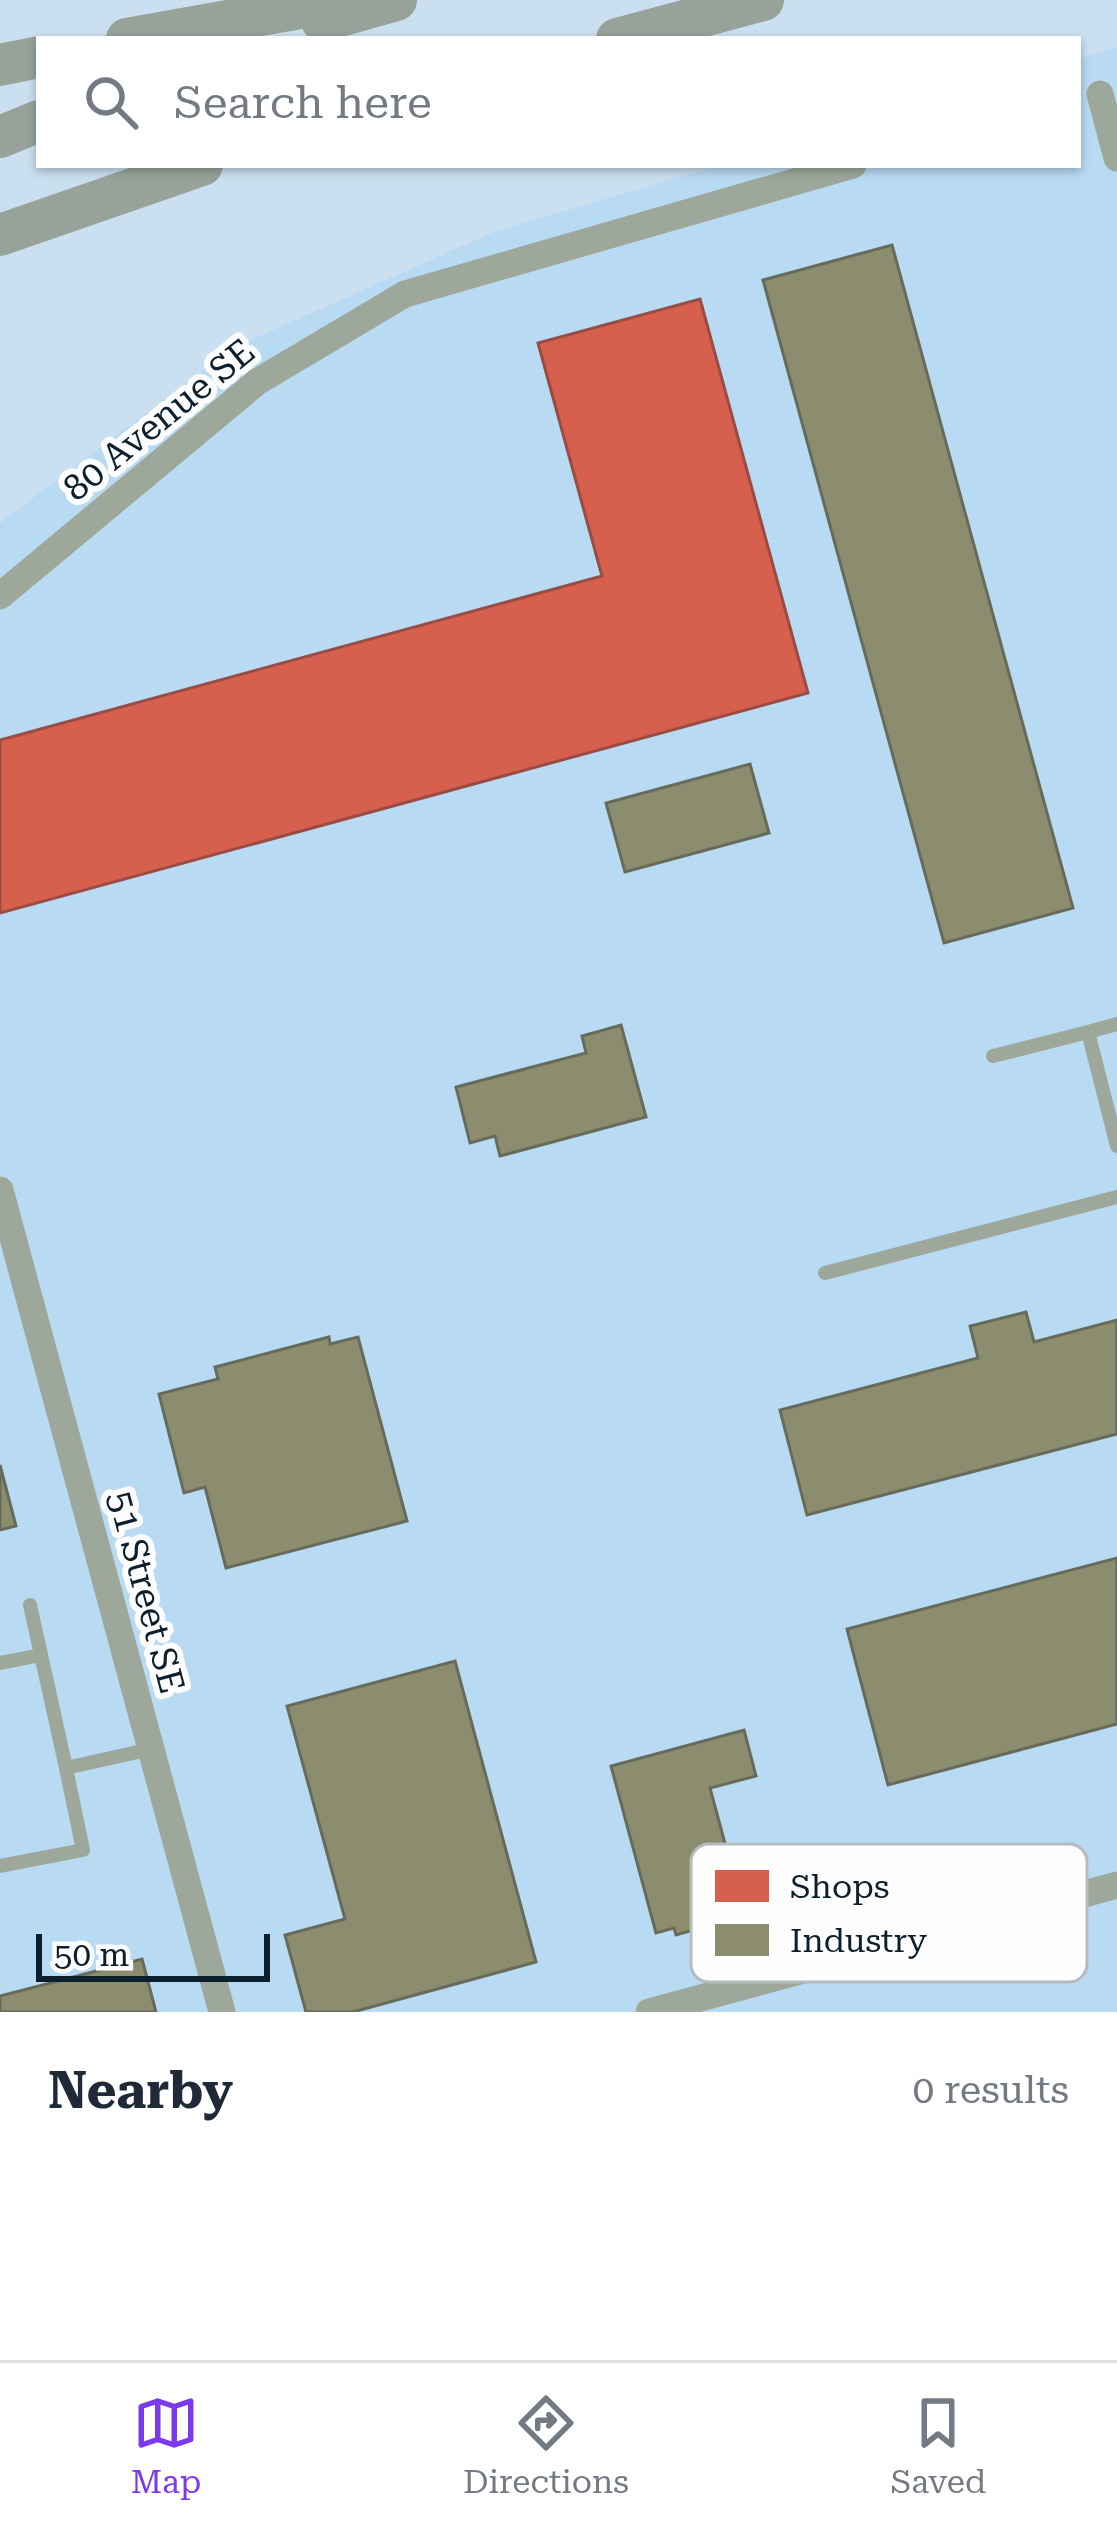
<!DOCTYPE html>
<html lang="en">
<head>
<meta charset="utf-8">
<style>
  body { margin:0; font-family:"Roboto Serif",serif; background:#f6f6f7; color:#1f2937 }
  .scale { position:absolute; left:36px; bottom:30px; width:234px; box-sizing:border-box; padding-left:12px; border:6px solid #0c1f2c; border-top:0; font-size:33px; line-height:42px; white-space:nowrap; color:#0c1f2c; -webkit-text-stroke:9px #fdfdfd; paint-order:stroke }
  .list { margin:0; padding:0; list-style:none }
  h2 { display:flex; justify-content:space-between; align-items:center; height:156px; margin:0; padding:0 48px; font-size:51px }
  h2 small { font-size:39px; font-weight:400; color:#747a83 }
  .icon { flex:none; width:66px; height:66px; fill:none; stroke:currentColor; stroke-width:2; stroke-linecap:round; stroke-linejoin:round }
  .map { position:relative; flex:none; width:1117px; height:2012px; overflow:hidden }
  .search { position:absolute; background:#fff; box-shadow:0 3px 9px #0004; left:36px; right:36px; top:36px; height:132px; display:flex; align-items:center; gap:30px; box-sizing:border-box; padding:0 42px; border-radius:0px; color:#747a83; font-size:45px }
  .sheet { height:348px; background:#fff }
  nav { display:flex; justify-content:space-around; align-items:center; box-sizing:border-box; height:168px; border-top:3px solid #e0e1e3; background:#fff; font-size:33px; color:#747a83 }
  nav a { display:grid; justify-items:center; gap:6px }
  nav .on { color:#7c3aed }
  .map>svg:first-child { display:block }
  .built { fill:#b8daf3 }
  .shops { fill:#d6604d; stroke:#994c43; stroke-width:3 }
  .industry { fill:#8c8c6e; stroke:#666b5a; stroke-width:3 }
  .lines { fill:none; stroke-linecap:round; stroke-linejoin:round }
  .lane { stroke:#9da89b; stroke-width:14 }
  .street { stroke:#9da89b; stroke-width:27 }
  .primary { stroke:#97a39a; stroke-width:42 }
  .labels { text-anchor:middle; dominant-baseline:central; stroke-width:12; stroke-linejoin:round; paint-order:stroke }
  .street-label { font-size:36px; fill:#0c1f2c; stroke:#fdfdfd }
  .key { fill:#fdfdfd; stroke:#b5babe; stroke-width:3 }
  .key-label { font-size:33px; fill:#0c1f2c }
</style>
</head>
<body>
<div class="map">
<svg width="1117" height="2012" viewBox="0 0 1117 2012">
  <rect width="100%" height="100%" fill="#cadfef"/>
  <path class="built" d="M1117,47v1965h-1117v-1489l231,-174 263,-117 226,-67h358v-106z"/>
  <path class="shops" d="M700,299l108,394 -808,220v-173l602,-164 -64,-233z"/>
  <path class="industry" d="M892,245l181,663 -129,35 -181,-663z
    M750,764l19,69 -144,39 -19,-69z
    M621,1025l25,92 -146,39 -5,-20 -25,7 -14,-56 130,-34 -4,-17z
    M1026,1312l8,30 83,-22v114l-310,81 -27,-105 198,-52 -8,-32z
    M329,1337l1,7 28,-7 49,184 -181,47 -21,-81 -21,6 -25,-99 59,-15 -3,-12z
    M0,1465l16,61 -16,4z
    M1117,1558v166l-229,61 -41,-156z
    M455,1661l81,301 -183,50h-47l-21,-77 60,-16 -58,-213z
    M744,1730l12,46 -46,12 33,122 -36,9 1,7 -32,9 -2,-7 -18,5 -45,-167z
    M142,1959l14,53h-156v-16z"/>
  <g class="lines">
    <path class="lane" d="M1117,1024l-29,8 29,114
      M993,1056l95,-24
      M825,1273l292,-76
      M30,1605l36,163 85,-19
      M0,1663l41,-8
      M0,1866l83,-16 -17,-82"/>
    <path class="street" d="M1100,94l17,64
      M0,596l257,-214 148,-88 448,-129
      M0,1190l222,822
      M649,2012l468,-127"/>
    <path class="primary" d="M322,21l74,-21
      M127,39l218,-39
      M617,39l146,-39
      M0,65l39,-8
      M0,137l39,-16
      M0,235l202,-70"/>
  </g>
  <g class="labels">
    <g class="street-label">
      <text transform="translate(159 420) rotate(-39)">80 Avenue SE</text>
      <text transform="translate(146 1592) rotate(75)">51 Street SE</text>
    </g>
  </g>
  <rect x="691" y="1844" width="396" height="138" rx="18" class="key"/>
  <rect x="715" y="1870" width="54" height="32" fill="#d6604d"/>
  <rect x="715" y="1924" width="54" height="32" fill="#8c8c6e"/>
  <g class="key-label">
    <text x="790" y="1898">Shops</text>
    <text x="790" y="1952">Industry</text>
  </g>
</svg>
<div class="scale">50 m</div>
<div class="search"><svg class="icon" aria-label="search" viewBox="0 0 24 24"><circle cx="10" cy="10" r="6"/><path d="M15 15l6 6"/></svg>Search here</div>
</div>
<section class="sheet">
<h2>Nearby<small>0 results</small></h2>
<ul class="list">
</ul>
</section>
<nav>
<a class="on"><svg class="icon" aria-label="map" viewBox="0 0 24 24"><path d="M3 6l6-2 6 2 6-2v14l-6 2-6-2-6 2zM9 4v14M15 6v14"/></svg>Map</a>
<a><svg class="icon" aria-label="directions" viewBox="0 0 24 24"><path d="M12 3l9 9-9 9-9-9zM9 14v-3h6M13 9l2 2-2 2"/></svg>Directions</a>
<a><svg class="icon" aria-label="saved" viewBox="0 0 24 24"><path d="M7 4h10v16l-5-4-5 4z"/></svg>Saved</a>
</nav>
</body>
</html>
